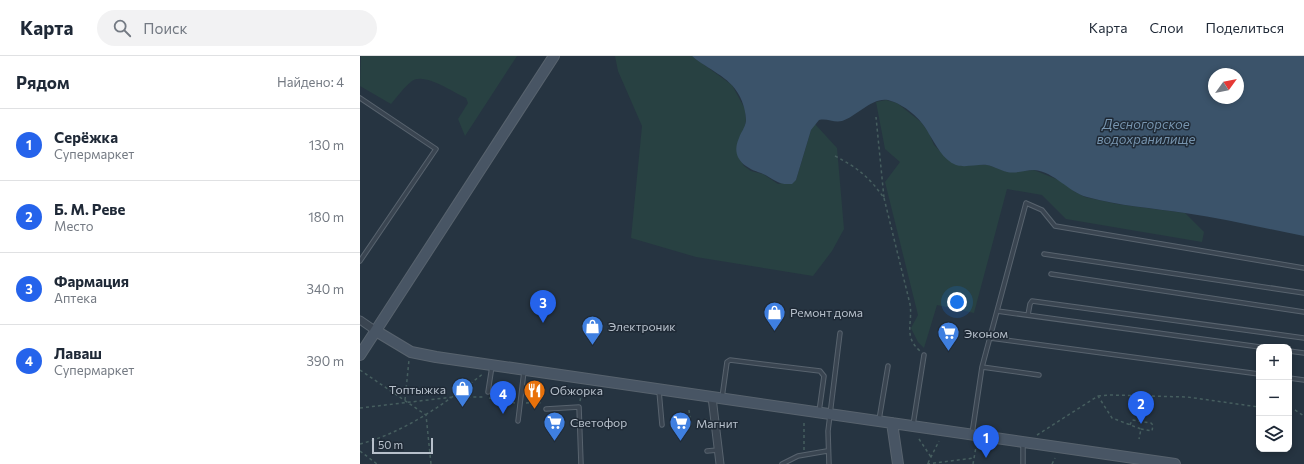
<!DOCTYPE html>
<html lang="ru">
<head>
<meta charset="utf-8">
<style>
  body { margin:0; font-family:Commissioner,sans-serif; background:#f2f2f3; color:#1f2937 }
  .controls { position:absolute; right:12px; bottom:12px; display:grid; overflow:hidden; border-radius:8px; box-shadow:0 2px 6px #0003 }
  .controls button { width:36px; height:36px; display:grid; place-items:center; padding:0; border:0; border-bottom:1px solid #e0e1e3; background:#fff; color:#1f2937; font:20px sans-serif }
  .compass { position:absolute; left:848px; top:12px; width:36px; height:36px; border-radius:50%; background:#fff; box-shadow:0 2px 6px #0003; rotate:57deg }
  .scale { position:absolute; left:12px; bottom:10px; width:61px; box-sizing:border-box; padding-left:4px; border:2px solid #b7c0cb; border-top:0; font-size:11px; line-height:14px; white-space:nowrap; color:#b7c0cb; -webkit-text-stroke:3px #1f2a36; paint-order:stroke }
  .you { position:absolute; left:597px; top:246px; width:14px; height:14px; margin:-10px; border:3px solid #fff; border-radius:50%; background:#1a73e8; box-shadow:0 0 0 6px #1a73e833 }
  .badge { display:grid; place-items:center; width:26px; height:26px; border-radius:50%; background:#2563eb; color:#fff; font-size:13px; font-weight:700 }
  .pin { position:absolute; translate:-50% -33px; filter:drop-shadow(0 1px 2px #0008) }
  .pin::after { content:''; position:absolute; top:21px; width:14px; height:12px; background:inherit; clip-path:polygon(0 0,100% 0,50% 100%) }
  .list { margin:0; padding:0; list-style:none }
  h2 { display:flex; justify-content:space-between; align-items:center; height:52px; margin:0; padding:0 16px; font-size:17px }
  h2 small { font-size:13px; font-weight:400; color:#747a83 }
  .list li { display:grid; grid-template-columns:26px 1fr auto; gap:12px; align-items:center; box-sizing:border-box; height:72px; padding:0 16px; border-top:1px solid #e0e1e3 }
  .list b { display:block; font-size:15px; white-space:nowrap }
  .list p { margin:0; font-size:13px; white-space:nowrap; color:#747a83 }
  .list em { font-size:13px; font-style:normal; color:#747a83 }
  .icon { flex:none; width:22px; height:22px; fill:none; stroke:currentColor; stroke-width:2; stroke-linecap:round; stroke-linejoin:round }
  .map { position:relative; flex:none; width:944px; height:408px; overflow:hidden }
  header { display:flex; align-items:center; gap:24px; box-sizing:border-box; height:56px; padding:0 20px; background:#fff; border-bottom:1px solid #e0e1e3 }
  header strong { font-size:19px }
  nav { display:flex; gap:22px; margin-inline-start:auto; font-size:14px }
  .search { width:280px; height:36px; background:#f2f2f3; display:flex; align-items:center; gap:10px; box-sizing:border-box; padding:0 14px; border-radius:22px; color:#747a83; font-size:15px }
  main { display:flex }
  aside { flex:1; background:#fff }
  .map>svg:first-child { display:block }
  .green { fill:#284142 }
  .water { fill:#3b536a; fill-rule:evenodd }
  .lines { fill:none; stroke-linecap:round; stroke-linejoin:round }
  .lane-casing { stroke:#58636e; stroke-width:5.5 }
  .street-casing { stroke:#58636e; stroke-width:9 }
  .secondary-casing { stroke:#58636e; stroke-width:12 }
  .path { stroke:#465e5f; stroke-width:1.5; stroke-dasharray:3 3; stroke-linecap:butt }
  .lane { stroke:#3a4551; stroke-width:3.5 }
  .street { stroke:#3a4551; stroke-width:7 }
  .secondary { stroke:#485564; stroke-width:10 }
  .labels { text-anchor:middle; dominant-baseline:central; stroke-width:3; stroke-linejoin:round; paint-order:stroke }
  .poi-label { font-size:12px; fill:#b7c0cb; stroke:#1f2a36; text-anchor:start }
  .water-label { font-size:13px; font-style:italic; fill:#7794ae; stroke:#1f2a36 }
</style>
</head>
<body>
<header>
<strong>Карта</strong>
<div class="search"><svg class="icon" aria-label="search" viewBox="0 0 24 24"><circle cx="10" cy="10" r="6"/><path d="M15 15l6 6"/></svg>Поиск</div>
<nav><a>Карта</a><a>Слои</a><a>Поделиться</a></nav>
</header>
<main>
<aside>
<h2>Рядом<small>Найдено: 4</small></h2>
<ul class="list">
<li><span class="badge">1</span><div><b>Серёжка</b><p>Супермаркет</p></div><em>130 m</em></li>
<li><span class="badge">2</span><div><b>Б. М. Реве</b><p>Место</p></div><em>180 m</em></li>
<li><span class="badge">3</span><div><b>Фармация</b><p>Аптека</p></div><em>340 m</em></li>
<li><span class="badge">4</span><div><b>Лаваш</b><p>Супермаркет</p></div><em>390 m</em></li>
</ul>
</aside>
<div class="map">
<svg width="944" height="408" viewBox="0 0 944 408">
  <rect width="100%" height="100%" fill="#263441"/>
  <path class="green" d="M1,0h156l-52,80 -7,-17 10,-16 -2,-5c-13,-6 -42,-26 -54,-17 -8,6 -15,16 -21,23l-31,-18z
    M255,0h77l40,29 13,24 1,12 -2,9 -5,8v20l5,8 7,5 12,3 15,10 18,-4 15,-50 4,-6 22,24 7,81 -12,22 -19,25 -117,-19 -65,-19 11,-112 -24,-55z
    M526,44l11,3 24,19 8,11 5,12 13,13 21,7h20l20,7 26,-2 27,11 14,11 10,5 32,7 68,9 19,19 -2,10 -136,-23 -24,-24 -35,-6 -33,124 -37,-8 -13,43 -6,-6 -7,-14 7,-13 -33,-133 15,-20 -15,-13 -9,-47z"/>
  <path class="water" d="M332,0h612v180c-40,-8 -79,-17 -119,-23 -32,-5 -66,-7 -98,-16 -19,-5 -32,-25 -53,-27 -9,0 -18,4 -27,2 -7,-2 -14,-6 -20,-7 -10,-1 -22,3 -31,0 -13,-5 -20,-20 -27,-31 -7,-15 -25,-30 -41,-34 -16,-3 -31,16 -46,21 -8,2 -15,-3 -23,-1l-8,10 -15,50 -4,4c-16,1 -18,-6 -31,-11 -16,-5 -31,-15 -22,-35 2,-6 6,-10 7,-17 0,-9 -3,-19 -7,-26 -9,-18 -32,-26 -47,-39zM854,18h24v24h-24z"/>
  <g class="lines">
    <defs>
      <path id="lane" d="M0,42l76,51 -76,112
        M684,198l260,39
        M691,218l253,38
        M637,255l263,36
        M668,259l2,-11 2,-3 272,37
        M630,282l269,36
        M929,295l15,2
        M622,311l57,8
        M929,322l15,2
        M299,335l3,34
        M128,336l4,-26
        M362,342l5,-36 3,-2 90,11 4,5 -5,36
        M186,353l33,-2 2,57
        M519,364l9,-54
        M158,365l6,-50
        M553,369l11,-70
        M612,378l10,-67 44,-164 16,7 13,16 249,42
        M663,387v21
        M347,395l11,-1
        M422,408l16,-8 29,-5
        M469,408l-1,-33 12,-98"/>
      <path id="street" d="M0,264l16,11
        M352,341l8,67"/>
      <path id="secondary" d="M16,275l35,21 25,5 739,107
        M0,299l194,-299
        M532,367l6,41"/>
    </defs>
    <use href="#lane" class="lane-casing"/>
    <use href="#street" class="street-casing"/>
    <use href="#secondary" class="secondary-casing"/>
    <path class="path" d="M475,100c23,12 34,21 49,42l-8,-81
      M524,142l26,106c3,19 -7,32 10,47
      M0,314l66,45 5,49
      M232,337l1,-5
      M738,340l13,-1 76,2 72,10
      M129,342l26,5
      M45,344l4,-40
      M220,345l2,-10
      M166,347l13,-1 3,3
      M0,352l93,-11h32
      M929,353l6,1 9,6
      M329,354l2,16
      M770,369l2,-5 19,3 2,2 -1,6 -11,-2
      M343,371l4,-10
      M677,379l61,-39 14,22 29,11 -2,10
      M559,383l12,18
      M0,388c46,-12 87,-42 124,-71
      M444,394v-30
      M0,395l17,13
      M568,407l11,-22
      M567,408l47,-6
      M613,408l3,-17
      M692,408l3,-6"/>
    <use href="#lane" class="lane"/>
    <use href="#street" class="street"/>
    <use href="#secondary" class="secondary"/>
  </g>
  <defs>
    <symbol id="shop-pin" viewBox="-11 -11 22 30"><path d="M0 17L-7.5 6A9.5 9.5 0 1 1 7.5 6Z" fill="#3f7fe0" stroke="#1f2a36"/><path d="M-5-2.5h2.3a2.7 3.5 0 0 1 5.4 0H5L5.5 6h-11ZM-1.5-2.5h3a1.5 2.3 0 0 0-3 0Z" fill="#fff"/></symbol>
    <symbol id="supermarket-pin" viewBox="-11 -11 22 30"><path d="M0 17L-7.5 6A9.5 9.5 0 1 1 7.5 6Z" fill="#3f7fe0" stroke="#1f2a36"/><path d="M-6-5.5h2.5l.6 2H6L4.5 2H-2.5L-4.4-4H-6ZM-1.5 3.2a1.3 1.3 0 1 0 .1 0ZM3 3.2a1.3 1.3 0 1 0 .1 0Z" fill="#fff"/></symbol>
    <symbol id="restaurant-pin" viewBox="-11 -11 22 30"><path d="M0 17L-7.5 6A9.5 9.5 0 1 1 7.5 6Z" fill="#e8710a" stroke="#1f2a36"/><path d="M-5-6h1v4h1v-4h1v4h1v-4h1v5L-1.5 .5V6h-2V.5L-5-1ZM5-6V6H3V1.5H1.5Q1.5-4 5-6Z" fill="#fff"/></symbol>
  </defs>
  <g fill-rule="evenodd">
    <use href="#shop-pin" x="402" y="244" width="25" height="34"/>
    <use href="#shop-pin" x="220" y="258" width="25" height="34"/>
    <use href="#supermarket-pin" x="576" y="264" width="25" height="34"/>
    <use href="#shop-pin" x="90" y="320" width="25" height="34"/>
    <use href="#restaurant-pin" x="162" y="322" width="25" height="34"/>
    <use href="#supermarket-pin" x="182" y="354" width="25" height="34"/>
    <use href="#supermarket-pin" x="308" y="354" width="25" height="34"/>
  </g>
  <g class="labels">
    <g class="poi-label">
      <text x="430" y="256">Ремонт дома</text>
      <text x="248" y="270">Электроник</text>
      <text x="604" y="277">Эконом</text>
      <text x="86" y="333" text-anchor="end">Топтыжка</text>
      <text x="190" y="334">Обжорка</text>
      <text x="210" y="366">Светофор</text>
      <text x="336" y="367">Магнит</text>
    </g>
    <g class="water-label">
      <text x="786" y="68">Десногорское<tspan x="786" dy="15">водохранилище</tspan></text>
    </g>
  </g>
</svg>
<div class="controls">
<button>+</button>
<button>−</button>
<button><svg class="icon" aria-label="layers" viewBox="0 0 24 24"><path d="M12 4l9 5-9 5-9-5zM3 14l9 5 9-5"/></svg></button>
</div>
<svg class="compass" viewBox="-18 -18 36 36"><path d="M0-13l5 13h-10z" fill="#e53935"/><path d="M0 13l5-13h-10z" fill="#747a83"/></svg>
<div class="scale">50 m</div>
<div class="you"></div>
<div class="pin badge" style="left:626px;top:402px">1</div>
<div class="pin badge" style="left:781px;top:368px">2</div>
<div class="pin badge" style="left:183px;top:267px">3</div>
<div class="pin badge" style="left:143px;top:358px">4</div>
</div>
</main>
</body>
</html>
